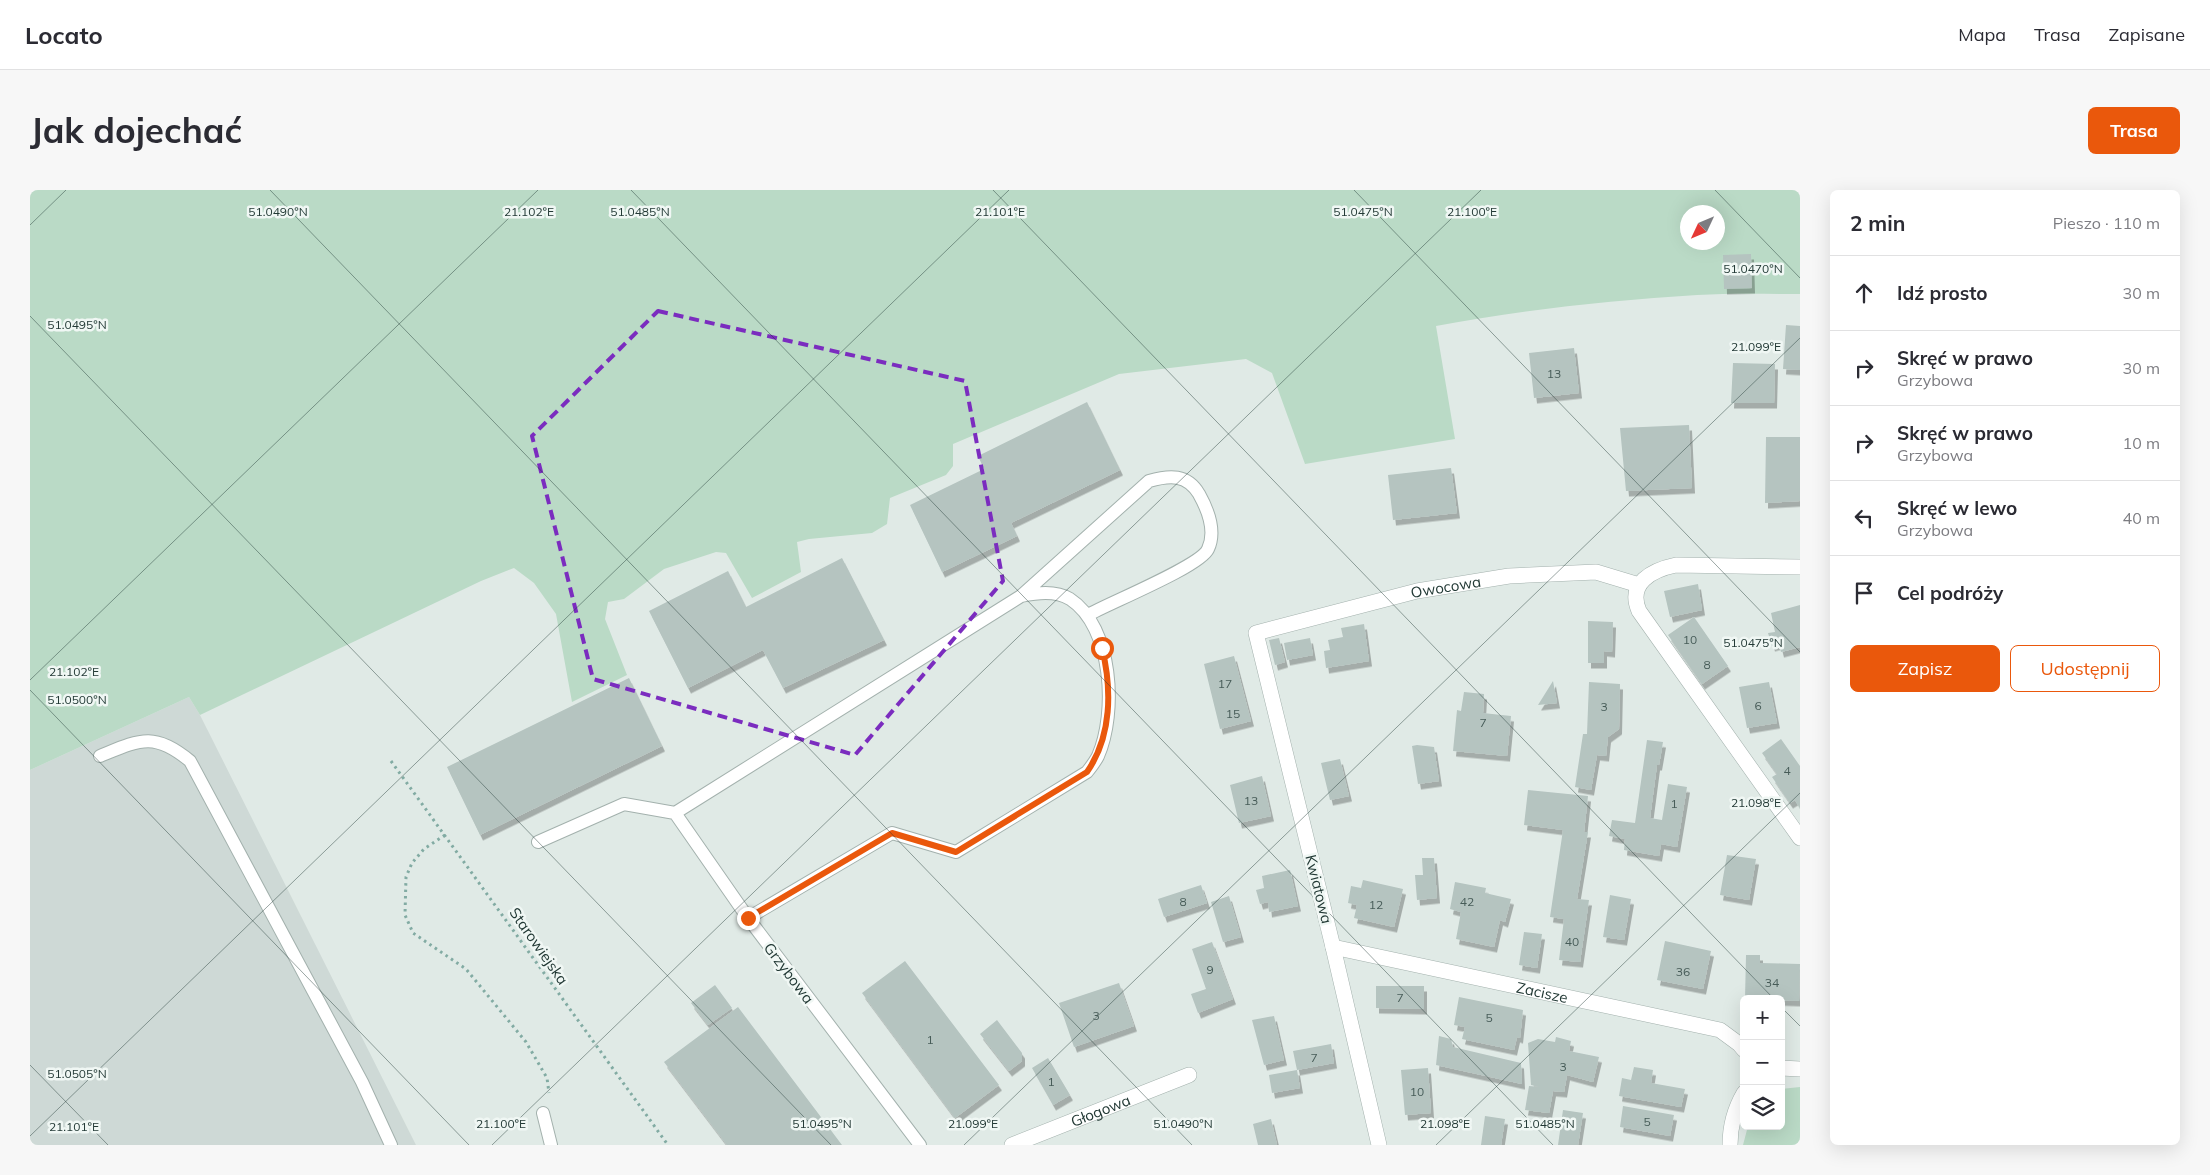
<!DOCTYPE html>
<html lang="pl">
<head>
<meta charset="utf-8">
<style>
  body { margin:0; font-family:Mulish,sans-serif; background:#f7f7f7; color:#2b2b33 }
  .controls { position:absolute; right:15px; bottom:15px; display:grid; overflow:hidden; border-radius:8px; box-shadow:0 5px 20px #0002 }
  .controls button { width:45px; height:45px; display:grid; place-items:center; padding:0; border:0; border-bottom:1px solid #e1e1e2; background:#fff; color:#2b2b33; font:25px sans-serif }
  .compass { position:absolute; left:1650px; top:15px; width:45px; height:45px; border-radius:50%; background:#fff; box-shadow:0 5px 20px #0002; rotate:226deg }
  .stop { position:absolute; width:15px; height:15px; margin:-11px; border:4px solid #ea580c; border-radius:50%; background:#fff }
  .stop.end { background:#ea580c; border-color:#fff; box-shadow:0 1px 5px #0008 }
  .list { margin:0; padding:0; list-style:none }
  h2 { display:flex; justify-content:space-between; align-items:center; height:65px; margin:0; padding:0 20px; font-size:21px }
  h2 small { font-size:16px; font-weight:400; color:#7c7c81 }
  .list li { display:grid; grid-template-columns:32px 1fr auto; gap:15px; align-items:center; box-sizing:border-box; height:75px; padding:0 20px; border-top:1px solid #e1e1e2 }
  .list b { display:block; font-size:19px; white-space:nowrap }
  .list p { margin:0; font-size:16px; white-space:nowrap; color:#7c7c81 }
  .list em { font-size:16px; font-style:normal; color:#7c7c81 }
  .actions { display:flex; gap:10px; padding:15px 20px }
  .actions a { flex:1; padding:11px 0; border:1px solid #ea580c; border-radius:8px; text-align:center; font-size:18px; color:#ea580c }
  .actions .main { background:#ea580c; color:#fff }
  .icon { flex:none; width:28px; height:28px; fill:none; stroke:currentColor; stroke-width:2; stroke-linecap:round; stroke-linejoin:round }
  .map { position:relative; flex:none; width:1770px; height:955px; overflow:hidden; border-radius:8px }
  header { display:flex; align-items:center; gap:30px; box-sizing:border-box; height:70px; padding:0 25px; background:#fff; border-bottom:1px solid #e1e1e2 }
  header strong { font-size:24px }
  nav { display:flex; gap:28px; margin-inline-start:auto; font-size:18px }
  .intro { display:flex; align-items:center; justify-content:space-between; box-sizing:border-box; height:120px; padding:0 30px }
  h1 { margin:0; font-size:35px }
  .button { padding:12px 22px; border-radius:8px; background:#ea580c; color:#fff; font-size:18px; font-weight:700 }
  main { display:flex; gap:30px; padding:0 30px }
  aside { flex:1; background:#fff; border-radius:8px; box-shadow:0 5px 20px #0002 }
  .map>svg:first-child { display:block }
  .built { fill:#ced9d6 }
  .green { fill:#badac6; fill-rule:evenodd }
  .building { fill:#b5c4c0; filter:url(#shadow) }
  .lines { fill:none; stroke-linecap:round; stroke-linejoin:round }
  .service-casing { stroke:#a3b1ad; stroke-width:14 }
  .minor-casing { stroke:#a3b1ad; stroke-width:16 }
  .path { stroke:#82aba3; stroke-width:3; stroke-dasharray:2.5 4; stroke-linecap:butt }
  .service { stroke:#fff; stroke-width:12 }
  .minor { stroke:#fff; stroke-width:15 }
  .route { stroke:#ea580c; stroke-width:6 }
  .marked { fill:none; stroke:#7b2cbf; stroke-width:4; stroke-dasharray:10 6; stroke-linejoin:round }
  .ticks { fill:none; stroke:#223935; stroke-width:1; stroke-opacity:0.45 }
  .labels { text-anchor:middle; dominant-baseline:central; stroke-width:5; stroke-linejoin:round; paint-order:stroke }
  .number-label { font-size:12px; fill:#475c58 }
  .street-label { font-size:15px; fill:#223935; stroke:#f0f7f4 }
  .ticks-label { font-size:12px; text-anchor:middle; fill:#223935; stroke:#f0f7f4; stroke-width:5; stroke-linejoin:round; paint-order:stroke }
</style>
</head>
<body>
<header>
<strong>Locato</strong>
<nav><a>Mapa</a><a>Trasa</a><a>Zapisane</a></nav>
</header>
<div class="intro"><h1>Jak dojechać</h1><a class="button">Trasa</a></div>
<main>
<div class="map">
<svg width="1770" height="955" viewBox="0 0 1770 955">
  <defs>
    <filter id="shadow"><feDropShadow dx="3" dy="5.5" stdDeviation="0" flood-color="#0004"/></filter>
  </defs>
  <rect width="100%" height="100%" fill="#e0eae6"/>
  <path class="built" d="M159,507l11,18 216,430h-386v-375z"/>
  <path class="green" d="M0,0h1770v104c-34,0 -69,-1 -103,1 -87,5 -175,15 -261,31l19,113 -150,25 -33,-91 -26,-14 -127,15 -166,70v22l-7,9 -56,23 -3,26 -15,9 -63,6 -12,3 4,30 -49,26 -26,-45 -10,-1 -52,17 -40,30 -16,3 -3,17 22,56 -55,27 -16,-88 -22,-31 -20,-15 -33,13 -281,134 -11,-18 -159,73zM1658,22h30v30h-30z
    M1770,897v58h-57l5,-19h33v-37z"/>
  <path class="building" d="M1721,64l1,34 -28,1 -1,-34z
    M1756,135l14,1v44l-17,-1z
    M1544,158l5,45 -45,5 -5,-45z
    M1703,173l42,1 -1,39h-43z
    M1057,212l33,68 -109,53 6,13 -75,36 -32,-67 74,-36 -6,-13z
    M1659,235l3,63 -66,3 -6,-63z
    M1736,247h34v64l-35,2z
    M1421,278l6,45 -64,7 -5,-45z
    M812,368l42,82 -101,48 -20,-38 -75,38 -39,-77 79,-40 18,36z
    M1668,394l4,26 -32,7 -6,-26z
    M1770,415v42l-19,5 -2,-8 -7,2 -4,-13 7,-1 -4,-19z
    M1664,427l34,49 -26,18 -34,-49z
    M1558,431l25,1 -1,30 -8,-1v12h-16z
    M1334,434l5,37 -43,7 -2,-17 6,-1 -2,-10 15,-3 -2,-9z
    M1249,448l6,24 -10,3 -6,-25z
    M1280,448l3,17 -26,5 -3,-17z
    M1204,466l17,65 -31,8 -16,-65z
    M599,488l33,68 -182,89 -33,-68z
    M1523,491l4,22 -19,2z
    M1559,492l31,2 -1,45 -11,8 -2,19 -9,-1 -6,35 -16,-3 8,-53h4z
    M1739,492l8,41 -30,5 -8,-41z
    M1434,502l20,2 -1,19 28,3 -4,40 -54,-5 4,-41 4,1z
    M1751,549l19,27v42l-5,-8 -5,3 -18,-26 5,-3 -15,-21z
    M1617,550l16,2 -4,23h-2l-7,53 12,2 6,-36 19,3 -10,60 -16,-3 -2,12 -35,-6 1,-11 -16,-3 3,-16 23,3z
    M1387,555l17,2 5,34 -21,3 -6,-38z
    M1310,569l9,37 -19,4 -9,-37z
    M1232,586l9,40 -32,7 -9,-38z
    M1498,600l60,6 -4,36h4l-11,67 12,1 -9,62 -21,-2 5,-41 -14,-2 13,-87 -39,-5z
    M1697,665l29,4 -7,41 -29,-5z
    M1392,668h12l3,40 -20,2 -2,-25h8z
    M1260,680l8,36 -29,6 -1,-10 -8,2 -4,-14 8,-2 -2,-12z
    M1333,690l40,9 -9,38 -40,-9 3,-13 -9,-2 3,-17 10,2z
    M1425,692l31,6 -1,5 26,6 -6,23 -5,-2 -6,27 -38,-8 5,-27 -11,-3z
    M1171,695l6,18 -43,14 -6,-18z
    M1580,705l21,4 -7,41 -21,-3z
    M1199,706l12,41 -18,5 -12,-40z
    M1494,742l18,2 -5,34 -18,-3z
    M1635,751l46,10 -8,38 -46,-9z
    M1182,752l21,57 -35,14 -7,-19 15,-5 -14,-40z
    M1716,765h14v8l40,1 -1,37 -54,-2z
    M875,771l94,124 -44,33 -93,-125z
    M1089,793l15,43 -60,21 -15,-44z
    M685,795l17,23 -24,17 -17,-22z
    M1346,796h48v23l-48,-1z
    M1429,807l64,13 -3,28 -3,-1 -3,13 -52,-11 3,-12 -11,-2z
    M708,817l104,138h-115l-63,-83z
    M1244,826l10,44 -20,5 -12,-45z
    M967,830l25,33v8l-13,10 -29,-37z
    M1409,846l12,3 2,8 68,16 1,21 -86,-19z
    M1526,847l15,4 -2,10 30,6 -6,25 -26,-7 -3,17 -11,-1 -4,22 -24,-3 4,-24 11,1 -9,-2 -3,-42 10,-4 17,3z
    M1301,854l3,19 -37,7 3,18 -28,5 -3,-18 28,-5 -4,-19z
    M1018,868l22,37 -17,10 -21,-37z
    M1604,877l19,3 -2,13 34,6 -4,18 -62,-11 3,-18 9,2z
    M1398,878l3,45 -26,2 -4,-45z
    M1593,916l51,9 -4,21 -50,-9z
    M1533,920l20,3 -5,32h-20z
    M1455,926l20,3 -4,26h-20z
    M1241,929l6,26h-19l-5,-21z"/>
  <g class="lines">
    <defs>
      <path id="service" d="M70,566c39,-16 54,-25 90,5l172,321 29,63
        M508,652l86,-38 51,9
        M718,728l-73,-105 346,-217 128,-115c21,-6 38,-7 50,13 9,16 17,38 9,55 -7,17 -99,54 -120,66
        M513,923l8,32
        M890,955l-172,-227 144,-85 64,19 131,-80c4,-5 8,-10 11,-16 19,-43 15,-129 -28,-157 -15,-9 -34,-6 -49,-3"/>
      <g id="minor">
        <path d="M1770,377l-124,-2c-24,5 -49,18 -37,46l161,227"/>
        <path id="s1" d="M1303,757l387,83 19,14 5,6"/>
        <path d="M1751,878l19,1"/>
        <path id="s2" d="M982,955l177,-70"/>
        <path id="s3" d="M1349,955l-46,-198 -77,-314 161,-42 92,-15 87,-4 43,13"/>
        <path d="M1700,955c0,-19 4,-35 14,-52"/>
      </g>
    </defs>
    <use href="#service" class="service-casing"/>
    <use href="#minor" class="minor-casing"/>
    <path class="path" d="M361,571l277,384
      M415,645l-21,14 -12,14 -6,14 -1,38 8,18 53,36 60,73 21,36 2,15"/>
    <use href="#service" class="service"/>
    <use href="#minor" class="minor"/>
  </g>
  <g class="lines">
    <path class="route" d="M718,728l144,-85 64,19 131,-80c25,-36 25,-83 15,-124"/>
  </g>
  <path class="marked" d="M628,121l307,70 38,200 -148,174 -262,-76 -61,-243z"/>
  <path class="ticks" d="M240,0l922,955M601,0l922,955M963,0l781,809M1324,0l446,462M1685,0l85,88M0,35l36,-35M0,126l801,829M0,490l508,-490M0,500l439,455M1751,817l19,19M0,875l78,80M0,946l979,-946M462,955l989,-955M934,955l836,-807M1406,955l364,-352"/>
  <g class="labels">
    <g class="number-label">
      <text x="1524" y="183">13</text>
      <text x="1660" y="449">10</text>
      <text x="1677" y="474">8</text>
      <text x="1195" y="493">17</text>
      <text x="1728" y="515">6</text>
      <text x="1574" y="516">3</text>
      <text x="1203" y="523">15</text>
      <text x="1453" y="532">7</text>
      <text x="1757" y="580">4</text>
      <text x="1221" y="610">13</text>
      <text x="1644" y="613">1</text>
      <text x="1153" y="711">8</text>
      <text x="1437" y="711">42</text>
      <text x="1346" y="714">12</text>
      <text x="1542" y="751">40</text>
      <text x="1180" y="779">9</text>
      <text x="1653" y="781">36</text>
      <text x="1742" y="792">34</text>
      <text x="1370" y="807">7</text>
      <text x="1066" y="825">3</text>
      <text x="1459" y="827">5</text>
      <text x="900" y="849">1</text>
      <text x="1284" y="867">7</text>
      <text x="1533" y="876">3</text>
      <text x="1021" y="891">1</text>
      <text x="1387" y="901">10</text>
      <text x="1617" y="931">5</text>
    </g>
    <g class="street-label">
      <text stroke="none"><textPath href="#s3" startOffset="722">Owocowa</textPath></text>
      <text transform="translate(1289 699) rotate(76)">Kwiatowa</text>
      <text transform="translate(509 756) rotate(55)">Starowiejska</text>
      <text transform="translate(759 783) rotate(53)">Grzybowa</text>
      <text stroke="none"><textPath href="#s1" startOffset="214">Zacisze</textPath></text>
      <text stroke="none"><textPath href="#s2" startOffset="95">Głogowa</textPath></text>
    </g>
  </g>
  <g class="ticks-label">
    <text x="499" y="26">21.102°E</text>
    <text x="970" y="26">21.101°E</text>
    <text x="1442" y="26">21.100°E</text>
    <text x="248" y="26">51.0490°N</text>
    <text x="610" y="26">51.0485°N</text>
    <text x="1333" y="26">51.0475°N</text>
    <text x="1723" y="83">51.0470°N</text>
    <text x="47" y="139">51.0495°N</text>
    <text x="1726" y="161">21.099°E</text>
    <text x="1723" y="457">51.0475°N</text>
    <text x="44" y="486">21.102°E</text>
    <text x="47" y="514">51.0500°N</text>
    <text x="1726" y="617">21.098°E</text>
    <text x="47" y="888">51.0505°N</text>
    <text x="792" y="938">51.0495°N</text>
    <text x="1153" y="938">51.0490°N</text>
    <text x="1515" y="938">51.0485°N</text>
    <text x="471" y="938">21.100°E</text>
    <text x="943" y="938">21.099°E</text>
    <text x="1415" y="938">21.098°E</text>
    <text x="44" y="941">21.101°E</text>
  </g>
</svg>
<div class="controls">
<button>+</button>
<button>−</button>
<button><svg class="icon" aria-label="layers" viewBox="0 0 24 24"><path d="M12 4l9 5-9 5-9-5zM3 14l9 5 9-5"/></svg></button>
</div>
<svg class="compass" viewBox="-18 -18 36 36"><path d="M0-13l5 13h-10z" fill="#e53935"/><path d="M0 13l5-13h-10z" fill="#7c7c81"/></svg>
<div class="stop" style="left:1072px;top:458px"></div>
<div class="stop end" style="left:718px;top:728px"></div>
</div>
<aside>
<h2>2 min<small>Pieszo · 110 m</small></h2>
<ul class="list">
<li><svg class="icon" aria-label="ahead" viewBox="0 0 24 24"><path d="M12 20V5M6 11l6-6 6 6"/></svg><div><b>Idź prosto</b></div><em>30 m</em></li>
<li><svg class="icon" aria-label="right" viewBox="0 0 24 24"><path d="M7 20v-9h11M14 6l5 5-5 5"/></svg><div><b>Skręć w prawo</b><p>Grzybowa</p></div><em>30 m</em></li>
<li><svg class="icon" aria-label="right" viewBox="0 0 24 24"><path d="M7 20v-9h11M14 6l5 5-5 5"/></svg><div><b>Skręć w prawo</b><p>Grzybowa</p></div><em>10 m</em></li>
<li><svg class="icon" aria-label="left" viewBox="0 0 24 24"><path d="M17 20v-9H6M10 6l-5 5 5 5"/></svg><div><b>Skręć w lewo</b><p>Grzybowa</p></div><em>40 m</em></li>
<li><svg class="icon" aria-label="arrive" viewBox="0 0 24 24"><path d="M6 21V4h12l-3 4 3 4H6"/></svg><div><b>Cel podróży</b></div></li>
</ul>
<div class="actions"><a class="main">Zapisz</a><a>Udostępnij</a></div>
</aside>
</main>
</body>
</html>
